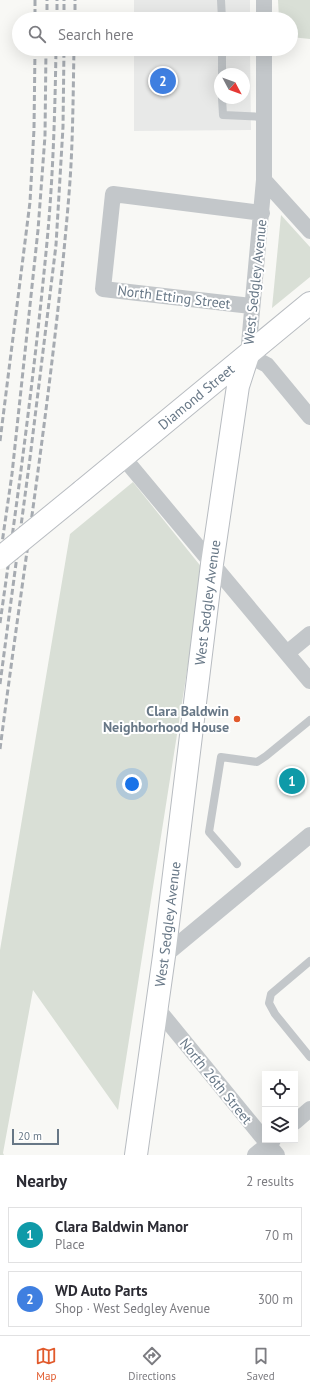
<!DOCTYPE html>
<html lang="en">
<head>
<meta charset="utf-8">
<style>
  body { margin:0; font-family:"PT Sans",sans-serif; background:#f7f7f7; color:#2b2b33 }
  .controls { position:absolute; right:12px; bottom:12px; display:grid; overflow:hidden; border-radius:0px; box-shadow:0 4px 16px #0002 }
  .controls button { width:36px; height:36px; display:grid; place-items:center; padding:0; border:0; border-bottom:1px solid #e1e1e2; background:#fff; color:#2b2b33; font:20px sans-serif }
  .compass { position:absolute; left:214px; top:68px; width:36px; height:36px; border-radius:50%; background:#fff; box-shadow:0 4px 16px #0002; rotate:131deg }
  .scale { position:absolute; left:12px; bottom:10px; width:47px; box-sizing:border-box; padding-left:4px; border:2px solid #677786; border-top:0; font-size:11px; line-height:14px; white-space:nowrap; color:#677786; -webkit-text-stroke:3px #fff; paint-order:stroke }
  .you { position:absolute; left:132px; top:784px; width:14px; height:14px; margin:-10px; border:3px solid #fff; border-radius:50%; background:#1a73e8; box-shadow:0 0 0 6px #1a73e833 }
  .badge { display:grid; place-items:center; width:26px; height:26px; border-radius:50%; background:#e15a2c; color:#fff; font-size:13px; font-weight:700 }
  .pin { position:absolute; translate:-50% -50%; border:2px solid #fff; box-shadow:0 1px 4px #0006 }
  .list { margin:0; padding:0; list-style:none }
  h2 { display:flex; justify-content:space-between; align-items:center; height:52px; margin:0; padding:0 16px; font-size:17px }
  h2 small { font-size:13px; font-weight:400; color:#7c7c81 }
  .list li { display:grid; grid-template-columns:26px 1fr auto; gap:12px; align-items:center; box-sizing:border-box; height:56px; margin:0 8px 8px; padding:0 8px; border:1px solid #e1e1e2; border-radius:0px }
  .list b { display:block; font-size:15px; white-space:nowrap }
  .list p { margin:0; font-size:13px; white-space:nowrap; color:#7c7c81 }
  .list em { font-size:13px; font-style:normal; color:#7c7c81 }
  .icon { flex:none; width:22px; height:22px; fill:none; stroke:currentColor; stroke-width:2; stroke-linecap:round; stroke-linejoin:round }
  .map { position:relative; flex:none; width:310px; height:1155px; overflow:hidden }
  .search { position:absolute; background:#fff; box-shadow:0 4px 16px #0002; left:12px; right:12px; top:12px; height:44px; display:flex; align-items:center; gap:10px; box-sizing:border-box; padding:0 14px; border-radius:22px; color:#7c7c81; font-size:15px }
  .sheet { height:180px; background:#fff }
  nav { display:flex; justify-content:space-around; align-items:center; box-sizing:border-box; height:56px; border-top:1px solid #e1e1e2; background:#fff; font-size:11px; color:#7c7c81 }
  nav a { display:grid; justify-items:center; gap:2px }
  nav .on { color:#e15a2c }
  .map>svg:first-child { display:block }
  .built { fill:#e8e9e8; fill-rule:evenodd }
  .green { fill:#d9dfd6 }
  .lines { fill:none; stroke-linecap:round; stroke-linejoin:round }
  .secondary-casing { stroke:#b8bcc1; stroke-width:24 }
  .lane { stroke:#c3c7ca; stroke-width:8 }
  .street { stroke:#c3c7ca; stroke-width:16 }
  .secondary { stroke:#fff; stroke-width:22 }
  .rail { stroke:#a6abb1; stroke-width:3; stroke-dasharray:6 3; stroke-linecap:butt }
  .secondary-bridge-casing { stroke:#b8bcc1; stroke-width:24; stroke-linecap:butt }
  .secondary-bridge { stroke:#fff; stroke-width:22 }
  .poi-dot { fill:#e15a2c; stroke:#fff; stroke-width:1.5 }
  .labels { text-anchor:middle; dominant-baseline:central; stroke-width:4; stroke-linejoin:round; paint-order:stroke }
  .street-label { font-size:14px; fill:#677786; stroke:#fff }
  .poi-label { font-size:14px; font-weight:bold; fill:#677786; stroke:#fff; text-anchor:end }
</style>
</head>
<body>
<div class="map">
<svg width="310" height="1155" viewBox="0 0 310 1155">
  <rect width="100%" height="100%" fill="#f8f8f5"/>
  <path class="built" d="M134,0h116v19h-116z
    M134,49h116l1,81 -117,1zM220,74h24v24h-24z"/>
  <path class="green" d="M278,0h32v39l-19,-2v-18h-12z
    M281,215l29,32v30l-38,31z
    M133,482l70,87 -85,541 -85,-120 -30,163 1,2h-4v-205l70,-416z"/>
  <g class="lines">
    <defs>
      <g id="secondary">
        <path id="s1" d="M82,491l228,-188"/>
        <path id="s2" d="M136,1155l28,-199 48,-392 26,-178 10,-31"/>
      </g>
    </defs>
    <use href="#secondary" class="secondary-casing"/>
    <path class="lane" d="M221,0l1,19
      M222,49v25
      M222,98l1,17 41,2
      M237,864l-28,-32 12,-75 36,5 9,-6 44,-36
      M310,961l-39,33 -2,9 6,11 35,43"/>
    <path class="street" d="M264,19v-19
      M264,49v131l-16,175 19,10 43,52
      M264,180l46,51
      M251,306l-148,-17 10,-95 149,19
      M123,457l187,224
      M287,653l23,-19
      M164,956l146,-121
      M156,1007l121,148
      M295,1122l15,-13
      M255,1155l18,-15"/>
    <use href="#secondary" class="secondary"/>
    <path class="rail" d="M35,0v19
      M47,19v-19
      M57,19v-19
      M64,19v-19
      M75,19v-19
      M0,441l30,-239 4,-73 1,-80
      M0,557l12,-83 26,-244 7,-94 1,-87
      M0,623c18,-126 35,-254 47,-381 6,-64 8,-129 9,-193
      M0,684l30,-226 26,-213 7,-118 1,-78
      M0,749c24,-185 54,-369 69,-555 4,-48 4,-97 5,-145"/>
    <defs>
      <path id="secondary-bridge" d="M0,558l82,-67"/>
    </defs>
    <use href="#secondary-bridge" class="secondary-bridge-casing"/>
    <use href="#secondary-bridge" class="secondary-bridge"/>
  </g>
  <circle class="poi-dot" cx="237" cy="719" r="4"/>
  <g class="labels">
    <g class="street-label">
      <text transform="translate(255 282) rotate(-84)">West Sedgley Avenue</text>
      <text transform="translate(174 297) rotate(7)">North Etting Street</text>
      <text stroke="none"><textPath href="#s1" startOffset="148">Diamond Street</textPath></text>
      <text stroke="none"><textPath href="#s2" startOffset="557">West Sedgley Avenue</textPath></text>
      <text stroke="none"><textPath href="#s2" startOffset="233">West Sedgley Avenue</textPath></text>
      <text transform="translate(216 1081) rotate(51)">North 26th Street</text>
    </g>
    <g class="poi-label">
      <text x="229" y="711">Clara Baldwin<tspan x="229" dy="16">Neighborhood House</tspan></text>
    </g>
  </g>
</svg>
<div class="controls">
<button><svg class="icon" aria-label="locate" viewBox="0 0 24 24"><circle cx="12" cy="12" r="6"/><path d="M12 2v4M12 18v4M2 12h4M18 12h4"/></svg></button>
<button><svg class="icon" aria-label="layers" viewBox="0 0 24 24"><path d="M12 4l9 5-9 5-9-5zM3 14l9 5 9-5"/></svg></button>
</div>
<svg class="compass" viewBox="-18 -18 36 36"><path d="M0-13l5 13h-10z" fill="#e53935"/><path d="M0 13l5-13h-10z" fill="#7c7c81"/></svg>
<div class="scale">20 m</div>
<div class="you"></div>
<div class="pin badge" style="left:292px;top:781px;background:#0f9aa8">1</div>
<div class="pin badge" style="left:163px;top:81px;background:#3f7fe0">2</div>
<div class="search"><svg class="icon" aria-label="search" viewBox="0 0 24 24"><circle cx="10" cy="10" r="6"/><path d="M15 15l6 6"/></svg>Search here</div>
</div>
<section class="sheet">
<h2>Nearby<small>2 results</small></h2>
<ul class="list">
<li><span class="badge" style="background:#0f9aa8">1</span><div><b>Clara Baldwin Manor</b><p>Place</p></div><em>70 m</em></li>
<li><span class="badge" style="background:#3f7fe0">2</span><div><b>WD Auto Parts</b><p>Shop · West Sedgley Avenue</p></div><em>300 m</em></li>
</ul>
</section>
<nav>
<a class="on"><svg class="icon" aria-label="map" viewBox="0 0 24 24"><path d="M3 6l6-2 6 2 6-2v14l-6 2-6-2-6 2zM9 4v14M15 6v14"/></svg>Map</a>
<a><svg class="icon" aria-label="directions" viewBox="0 0 24 24"><path d="M12 3l9 9-9 9-9-9zM9 14v-3h6M13 9l2 2-2 2"/></svg>Directions</a>
<a><svg class="icon" aria-label="saved" viewBox="0 0 24 24"><path d="M7 4h10v16l-5-4-5 4z"/></svg>Saved</a>
</nav>
</body>
</html>
